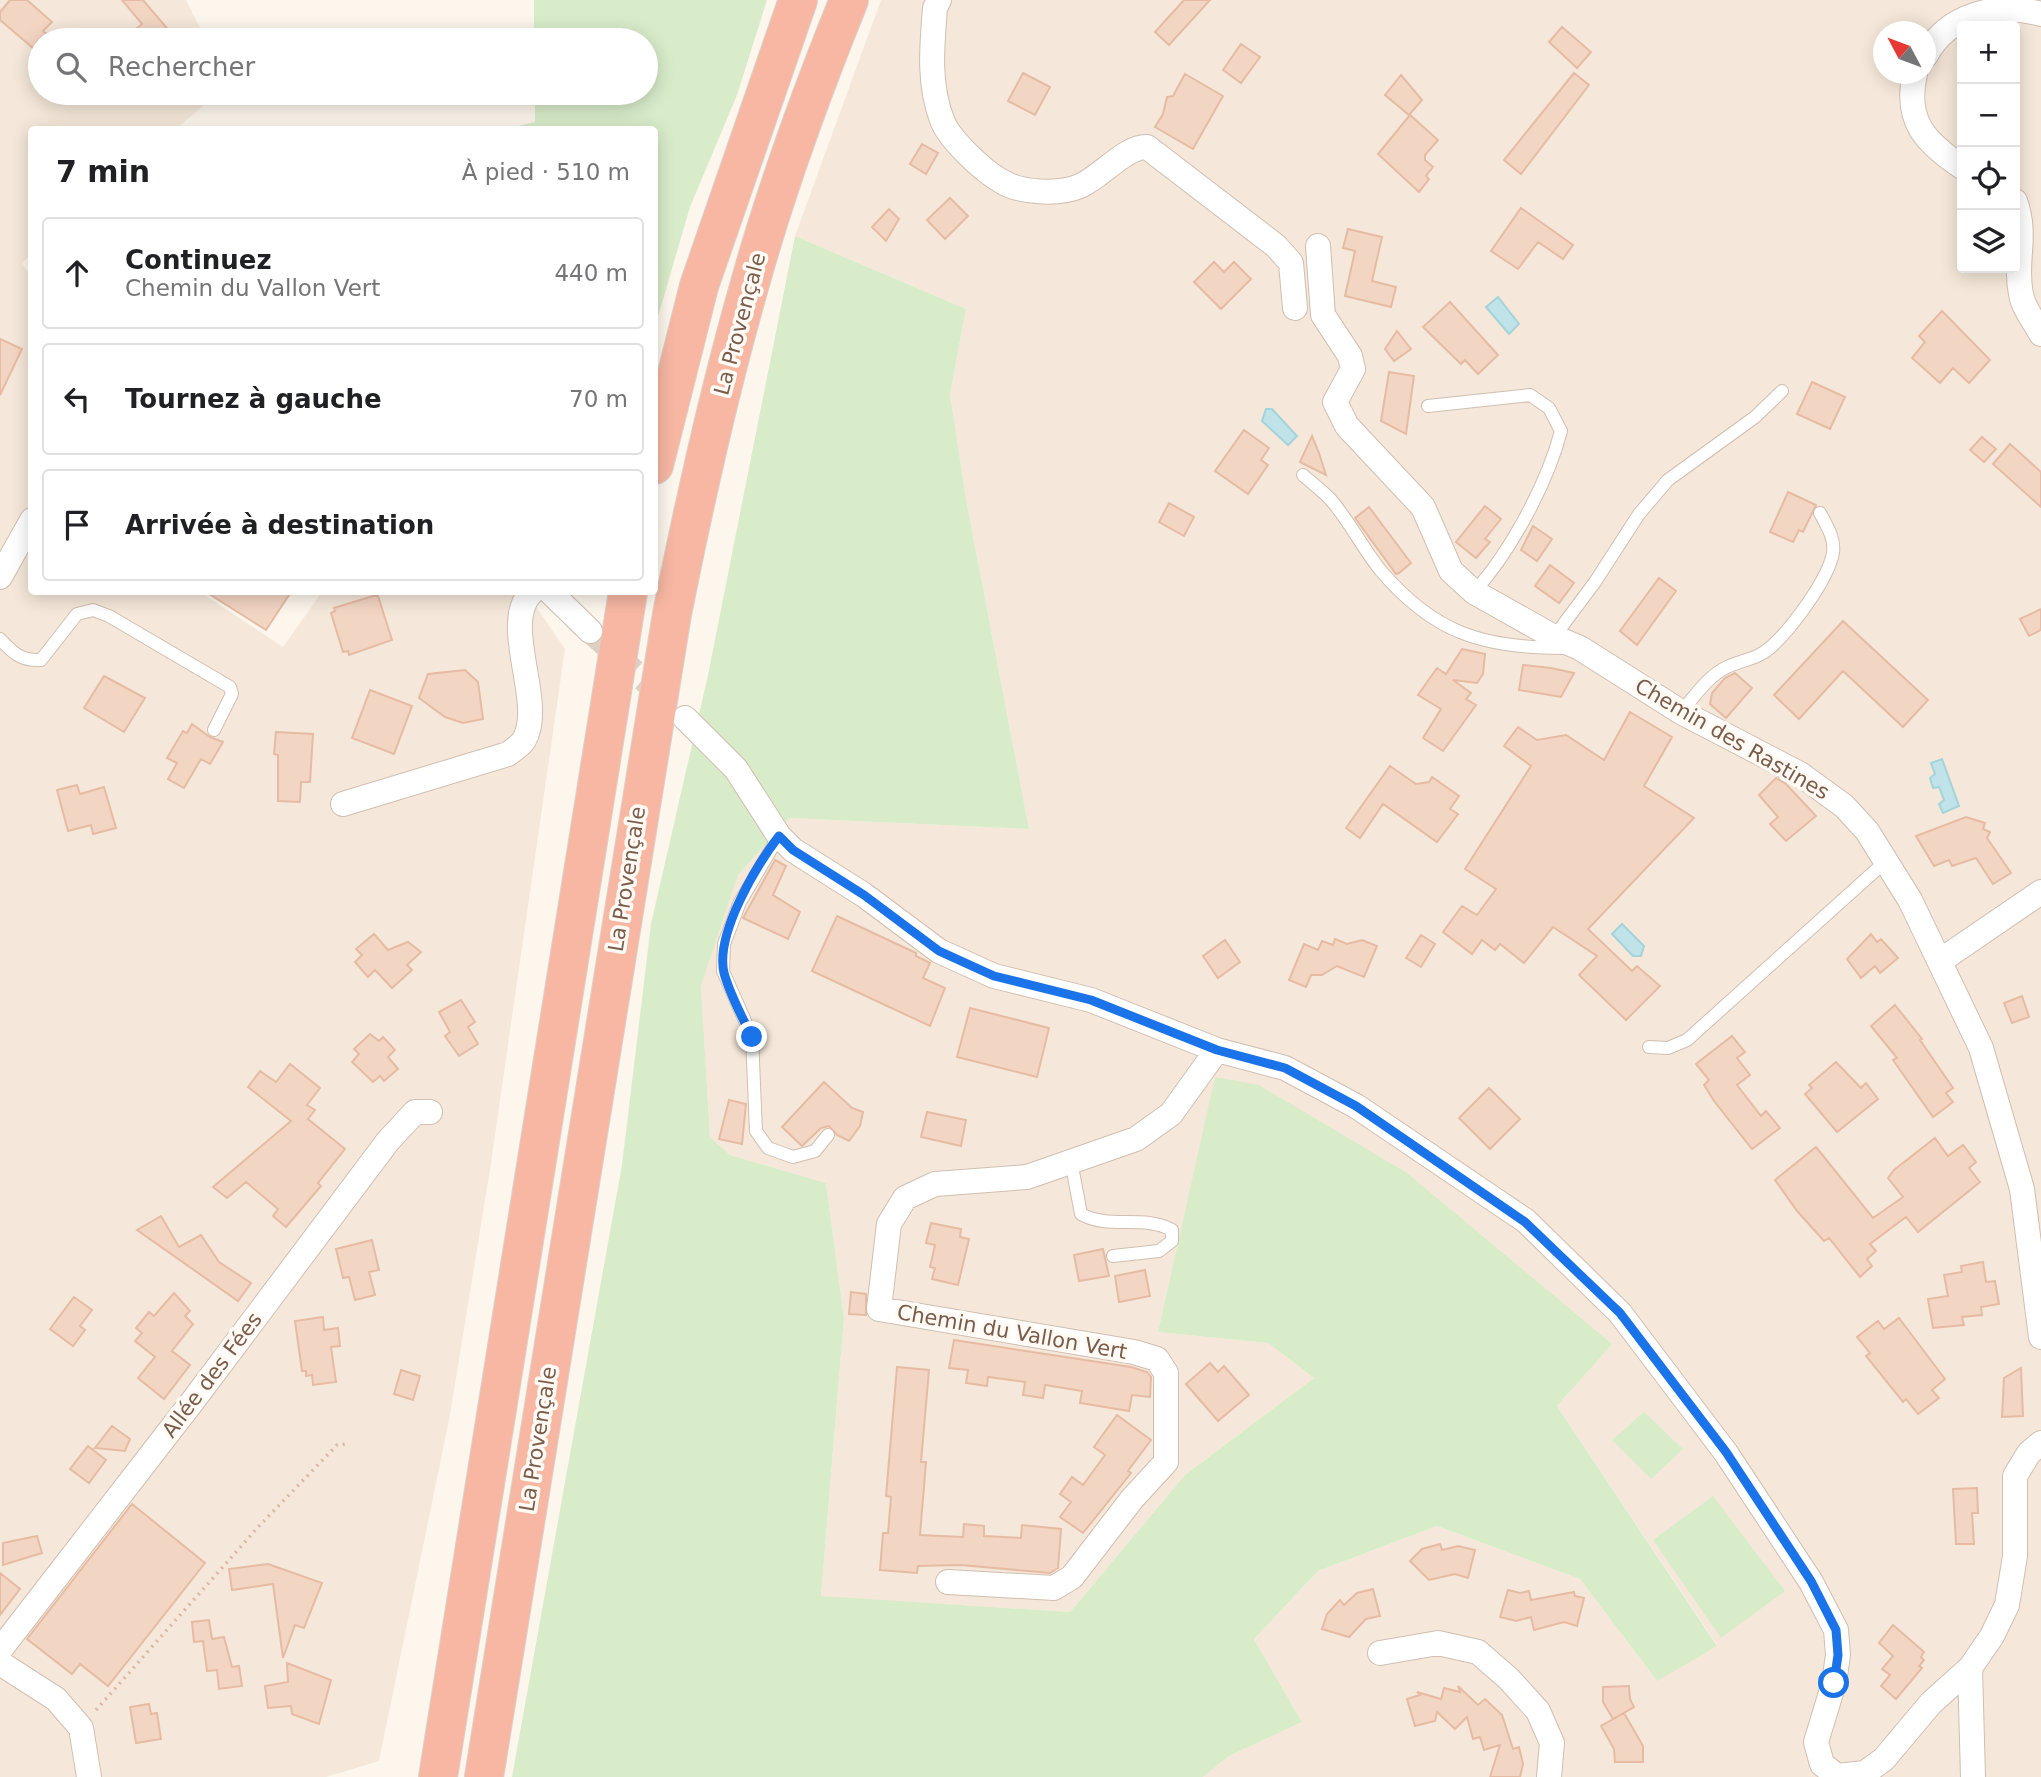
<!DOCTYPE html>
<html lang="fr">
<head>
<meta charset="utf-8">
<style>
  body { margin:0; font-family:"DejaVu Sans",sans-serif; background:#f2f2f2; color:#202124 }
  .controls { position:absolute; right:21px; top:21px; display:grid; overflow:hidden; border-radius:7px; box-shadow:0 4px 18px #0003 }
  .controls button { width:63px; height:63px; display:grid; place-items:center; padding:0; border:0; border-bottom:2px solid #e0e0e0; background:#fff; color:#202124; font:35px sans-serif }
  .compass { position:absolute; left:1873px; top:21px; width:63px; height:63px; border-radius:50%; background:#fff; box-shadow:0 4px 18px #0003; rotate:311deg }
  .stop { position:absolute; width:21px; height:21px; margin:-16px; border:5px solid #1a73e8; border-radius:50%; background:#fff }
  .stop.end { background:#1a73e8; border-color:#fff; box-shadow:0 2px 7px #0008 }
  .list { margin:0; padding:0; list-style:none }
  h2 { display:flex; justify-content:space-between; align-items:center; height:91px; margin:0; padding:0 28px; font-size:30px }
  h2 small { font-size:23px; font-weight:400; color:#757577 }
  .list li { display:grid; grid-template-columns:46px 1fr auto; gap:21px; align-items:center; box-sizing:border-box; height:112px; margin:0 14px 14px; padding:0 14px; border:2px solid #e0e0e0; border-radius:7px }
  .list b { display:block; font-size:26px; white-space:nowrap }
  .list p { margin:0; font-size:23px; white-space:nowrap; color:#757577 }
  .list em { font-size:23px; font-style:normal; color:#757577 }
  .icon { flex:none; width:38px; height:38px; fill:none; stroke:currentColor; stroke-width:2; stroke-linecap:round; stroke-linejoin:round }
  .map { position:relative; flex:none; width:2041px; height:1777px; overflow:hidden }
  .search { position:absolute; background:#fff; box-shadow:0 4px 18px #0003; left:28px; top:28px; width:630px; height:77px; display:flex; align-items:center; gap:18px; box-sizing:border-box; padding:0 24px; border-radius:38px; color:#757577; font-size:26px }
  .panel { position:absolute; background:#fff; box-shadow:0 4px 18px #0003; left:28px; top:126px; width:630px; height:469px; border-radius:7px }
  .map>svg:first-child { display:block }
  .residential { fill:#f5e8da; fill-rule:evenodd }
  .green { fill:#d8ecc9 }
  .water { fill:#bfe3e8; stroke:#a5d3da; stroke-width:2 }
  .building { fill:#f3d5c3; stroke:#e6bba3; stroke-width:2 }
  .lines { fill:none; stroke-linecap:round; stroke-linejoin:round }
  .minor-tunnel { stroke:#dcd0c4; stroke-width:24; stroke-dasharray:24 12; stroke-linecap:butt }
  .service-casing { stroke:#d1beb0; stroke-width:14 }
  .minor-casing { stroke:#d1beb0; stroke-width:26 }
  .motorway-casing { stroke:#dad1cd; stroke-width:40 }
  .path { stroke:#d9b8a5; stroke-width:3.5; stroke-dasharray:2 5; stroke-linecap:butt }
  .service { stroke:#fff; stroke-width:12 }
  .minor { stroke:#fff; stroke-width:24 }
  .motorway { stroke:#f7b7a3; stroke-width:38 }
  .route { stroke:#1a73e8; stroke-width:9 }
  .labels { text-anchor:middle; dominant-baseline:central; stroke-width:7; stroke-linejoin:round; paint-order:stroke }
  .street-label { font-size:21px; fill:#7a5c4d; stroke:#fffaf3 }
</style>
</head>
<body>
<div class="map">
<svg width="2041" height="1777" viewBox="0 0 2041 1777">
  <rect width="100%" height="100%" fill="#fdf6ec"/>
  <path class="residential" d="M0,0h186l20,40h-166v53h178l-42,36 -144,1 -1,124 -9,9 10,15v314h168l83,55 39,-55h204l39,57 -74,514 -41,252 -71,346 -53,16h-326z
    M881,0h1160v1777h-838l26,-21 73,-34 -48,-83 64,-68 119,-45 143,53 76,101 61,-35 -160,-239 54,-62 -395,-267 -58,255 110,11 46,35 -129,97 -115,137 -249,-15 23,-279 -18,-135 -96,-28 -20,-18 -9,-151 37,-111 51,-57 240,11 -63,-330 -16,-105 16,-85 -171,-73zM1962,26h53v242h-53zM1884,32h42v42h-42z"/>
  <path class="green" d="M534,0h233l-30,95 -47,112 -35,120 -1,-197 -147,-1 28,-7v-29h111v-53h-112z
    M795,236l171,73 -16,85 16,105 63,330 -240,-11 -51,57 -37,111 9,151 20,18 96,28 18,135 -23,278 249,16 115,-137 129,-97 -46,-35 -110,-11 57,-255 44,8 148,88 205,171 -55,62 160,240 -60,35 -77,-102 -143,-53 -119,45 -64,68 48,83 -73,34 -26,21h-691l110,-612 29,-241 57,-249z
    M1644,1412l39,37 -32,30 -39,-39z
    M1713,1496l72,95 -64,47 -68,-98z"/>
  <path class="water" d="M1498,297l21,27 -10,10 -23,-27z
    M1266,409h6l25,27 -9,9 -26,-24z
    M1942,759l17,47 -16,7 -4,-9 5,-4 -5,-13 -6,1 -3,-10 5,-4 -4,-11z
    M1622,924l22,22 -3,10h-8l-21,-22z"/>
  <path class="building" d="M10,0h17l25,22 -9,9 11,9h-14v14l-40,-34v-8z
    M122,0h21l34,40h-54l19,-16z
    M1184,0h26l-41,45 -14,-13z
    M1562,27l29,25 -14,16 -28,-26z
    M1241,44l19,13 -19,26 -18,-13z
    M1023,73l27,14 -15,28 -27,-14z
    M1574,73l15,12 -68,89 -17,-14z
    M1185,74l38,22 -30,53 -38,-22 8,-13 4,-17 6,-1z
    M1401,75l21,25 -13,15 -24,-20z
    M1410,115l28,25 -13,15v5l8,7 -7,9 3,3 -10,13 -41,-38z
    M922,144l16,9 -12,21 -16,-10z
    M950,198l18,18 -23,23 -18,-19z
    M1521,208l52,37 -10,14 -25,-17 -20,27 -27,-18z
    M889,209l10,10 -13,22 -14,-14z
    M1348,229l34,8 -10,44 24,6 -5,20 -46,-11 10,-45 -12,-3z
    M1214,262l10,10 10,-10 17,17 -30,30 -27,-27z
    M1450,302l48,53 -20,19 -13,-14 -4,4 -38,-37z
    M1942,311l48,49 -21,23 -16,-15 -13,15 -28,-25 13,-16 -6,-6z
    M1397,331l14,18 -17,12 -9,-12z
    M0,339l22,10 -22,46z
    M1389,372l25,4 -8,58 -25,-13z
    M1812,382l33,15 -15,32 -33,-15z
    M1244,430l25,18 -8,12 7,5 -20,29 -33,-23z
    M1312,436l7,17 7,22 -26,-13z
    M1982,437l14,12 -12,13 -14,-12z
    M2010,444l31,28v35l-48,-43z
    M1788,492l28,13 -13,27 -4,-2 -6,12 -23,-10z
    M1169,503l25,14 -10,19 -25,-14z
    M1485,506l16,13 -16,20 5,3 -14,16 -20,-16z
    M1369,507l42,56 -12,10 -3,1 -41,-56z
    M1533,526l19,13 -15,22 -16,-11z
    M1550,565l24,18 -15,20 -24,-17z
    M1659,578l17,13 -39,54 -17,-14z
    M206,592h85l-25,38z
    M373,596h5l14,44 -43,15 -1,-4 -5,1 -12,-39 4,-2 -1,-3z
    M2041,609v21l-12,6 -9,-17z
    M1843,621l85,79 -25,27 -60,-56 -44,48 -25,-24z
    M1462,649l23,5 -2,20 -6,9 -24,-3 18,13 -5,6 10,6 -33,46 -20,-13 18,-29 -23,-14 19,-27 9,6z
    M1523,665l28,3 23,5 -13,24 -42,-7z
    M465,670l13,12 5,37 -20,4 -18,-6 -26,-19 9,-24z
    M1735,673l17,15 -26,30 -16,-14 2,-11 13,-15z
    M104,676l41,22 -21,34 -40,-24z
    M370,690l42,16 -18,48 -42,-16z
    M1630,712l42,25 -28,49 50,32 -106,111 44,42 5,-5 23,20 -34,34 -47,-45 18,-19 -44,-29 -29,36 -24,-19 -5,6 -13,-10 -10,14 -29,-22 19,-26 15,9 19,-26 -31,-20 66,-103 -27,-20 14,-19 19,13 29,-5 38,25z
    M192,724l18,13 13,5 -13,22 -9,-5 -17,29 -16,-9 9,-16 -10,-5 16,-27 4,2z
    M276,732l37,2 -3,48h-9l-1,20 -22,-1v-46l-4,-1z
    M1390,766l26,18 13,-2 3,-5 27,19 -9,13 8,5 -21,28 -54,-38 -23,34 -14,-10z
    M1776,778l10,6 30,32 -30,25 -16,-17 8,-7 -19,-22z
    M77,785l3,9 24,-7 12,41 -23,6 -2,-9 -23,6 -11,-41z
    M1966,817l19,6 -2,6 7,3 -3,6 24,35 -18,11 -17,-26 -24,8 -3,-6 -15,6 -18,-30z
    M775,860l11,6 -13,29 27,17 -12,27 -45,-21z
    M837,916l79,37v3l14,7 -7,15 22,10 -15,38 -118,-55z
    M374,934l14,16 20,-8 13,10 -14,13 5,5 -20,18 -17,-18 -7,7 -13,-15 7,-7 -6,-6z
    M1871,934l6,8 4,-3 17,19 -18,15 -5,-7 -14,12 -14,-19z
    M1421,935l14,9 -14,23 -15,-9z
    M1335,939l12,5 15,-4 15,6 -13,31 -27,-11 -15,9h-11l-5,12 -17,-7 15,-36 14,6 4,-9 11,4z
    M1225,940l15,22 -22,16 -15,-22z
    M2022,996l7,21 -17,6 -8,-20z
    M461,1000l14,22 -7,5 10,17 -19,12 -14,-20 5,-4 -11,-20z
    M1895,1005l27,34 -2,1 33,48 -7,5 7,9 -20,15 -40,-57 4,-2 -26,-32z
    M970,1008l79,20 -12,49 -80,-20z
    M370,1034l9,7 4,-4 12,13 -7,7 10,12 -14,12 -4,-5 -7,6 -21,-20 7,-8 -5,-5z
    M1732,1036l13,16 -8,6 13,17 -13,10 24,31 5,-5 14,17 -28,21 -38,-48 -10,-16 5,-5 -13,-16z
    M1836,1062l25,26 5,-5 12,16 -41,33 -32,-38 7,-6 -3,-3z
    M290,1064l30,24 -13,17 8,5 -7,9 37,30 -27,34 3,3 -35,41 -13,-11 5,-7 -32,-27 -19,16 -14,-11 78,-66 -43,-34 12,-16 16,11z
    M824,1082l28,26 11,4 -3,14 -11,15 -12,-6 -8,-9 -8,2 -19,18 -20,-19z
    M1489,1088l31,31 -30,30 -31,-31z
    M729,1100l17,4 -4,40 -23,-5z
    M927,1112l39,8 -5,26 -40,-9z
    M1935,1138l13,18 15,-11 13,17 -7,6 11,14 -62,50 -12,-15 -36,27 6,7 -9,8 5,7 -12,11 -31,-39 -5,3 -27,-30 -22,-31 41,-33 57,71 30,-21 -15,-19 6,-8z
    M161,1216l18,31 22,-12 18,27 32,21 -13,18 -101,-71z
    M931,1223l30,6 -1,8 9,2 -11,46 -26,-6 3,-11 -5,-1 5,-22 -9,-2z
    M372,1240l7,30 -10,2 6,23 -20,5 -6,-23 -6,1 -7,-29z
    M1103,1249l6,27 -30,5 -5,-26z
    M1983,1262l3,20 9,-1 4,23 -18,3 1,8 -20,2 2,8 -31,3 -5,-29 20,-3 -4,-21 18,-3 -1,-6z
    M1145,1270l5,26 -31,6 -4,-26z
    M851,1292l15,2v21l-17,-1z
    M174,1293l16,18 -5,5 8,8 -21,27 18,14 -26,34 -26,-21 17,-21 -20,-16 7,-8 -6,-5 13,-16 5,4z
    M74,1297l18,13 -12,16 5,4 -12,16 -23,-17z
    M323,1317l1,13 14,-2 2,18 -9,1 5,35 -23,3 -1,-10 -6,1v-5h-4l-7,-50z
    M1899,1318l46,61 -13,11 7,8 -21,16 -12,-15 -3,3 -37,-46 4,-3 -13,-16 21,-16 6,8z
    M954,1340l177,27 16,5 4,5 -1,20 -18,-2 -3,16 -49,-8 2,-12 -37,-6 -2,13 -20,-3 2,-13 -37,-5 -1,9 -21,-3 2,-13 -19,-2z
    M1210,1363l8,9 6,-6 25,29 -31,26 -32,-37z
    M897,1367l32,3 -8,92h5l-6,73 43,2 1,-13 20,2v10l37,2 1,-13 39,4 -3,39 -8,5 -89,-8 -43,1 -1,7 -37,-3 3,-37h5l3,-36 -5,-1z
    M2021,1368l2,48 -21,1 2,-39z
    M401,1370l19,6 -7,24 -19,-6z
    M1117,1415l34,25 -23,31 3,2 -48,60 -23,-16 11,-15 -11,-8 12,-17 11,8 22,-30 -11,-8z
    M112,1426l18,13 -5,12 -30,-3z
    M88,1446l18,14 -17,23 -19,-14z
    M1977,1488l1,25h-6l2,31h-18l-3,-55z
    M132,1504l73,59 -97,123 -28,-22 -8,10 -45,-35z
    M37,1536l5,17 -39,12v-22z
    M1440,1544l2,6 16,-4 17,4 -7,28 -13,-4 -26,6 -19,-19 12,-12z
    M268,1564l54,19 -18,45 -9,-3 -12,33 -10,-74 -41,6 -3,-21z
    M0,1573l20,16 -20,26z
    M1373,1589l7,27 -14,3 -17,18 -27,-8 5,-15 13,-14 4,5 13,-12z
    M1508,1590l12,3 9,-2 2,9 43,-8 1,4 9,2 -7,28 -13,-4 -30,8 -3,-13 -15,4 -16,-4z
    M209,1620l3,19 12,-2 8,30 7,-1 3,20 -23,3 -2,-19 -10,1 -4,-30 -9,1 -2,-20z
    M1893,1625l31,27 -3,5 3,3 -5,6 3,2 -26,31 -15,-13 9,-11 -8,-6 11,-13 -14,-13z
    M287,1663l44,17 -12,44 -27,-10 -1,-8 -23,2 -3,-22 23,-4z
    M1458,1686l20,19 7,-6 17,16 11,34 6,-2 4,17 -3,13h-30l10,-32 -16,5 -4,-13 -7,2 -6,-22 -12,12 -18,-17 -2,9 -20,5 -8,-27 13,-4 -3,-3 24,7 3,-11 16,4z
    M1629,1686l1,13 4,8 -21,12 -10,-17v-15z
    M149,1704l2,10 6,-1 4,26 -25,4 -6,-36z
    M1624,1713l19,33v16h-28l-1,-13 -13,-23z"/>
  <g class="lines">
    <path class="minor-tunnel" d="M590,631l77,70"/>
    <defs>
      <path id="service" d="M1428,406l102,-11 19,13 12,23c-14,53 -50,120 -87,161
        M1303,475c9,8 20,16 28,25 19,22 32,49 50,71 54,63 101,76 181,77
        M1554,637l41,-55 44,-68 29,-34 87,-63 27,-26
        M0,639c13,14 21,22 41,21l36,-46 16,-4 16,6 121,71 2,7 -18,36
        M1681,712c14,-16 27,-36 46,-45 15,-7 31,-8 44,-20 20,-18 57,-67 62,-94 2,-15 -6,-27 -13,-40
        M779,836l-39,66 -16,42 -1,27 29,66 4,94 12,17 25,9 22,-6 13,-16
        M1649,1047l19,1 19,-8 199,-179
        M1071,1161l10,53c29,16 61,0 91,16v11l-13,10 -46,5"/>
      <path id="minor" d="M939,0l-4,8c-3,38 -7,75 7,112 7,19 41,51 59,61 19,12 58,14 79,5 21,-9 46,-40 67,-39l129,99 15,17 4,45
        M1926,55c22,-41 72,-53 115,-41
        M1915,74c-11,47 11,69 47,93
        M2015,201c13,36 -1,59 6,93 2,14 14,28 20,40
        M1318,246l5,69 27,41 3,13 -18,33 12,24 76,81 28,64 23,21 80,45 26,11 101,64 119,62 44,32 23,25 43,69 71,148 41,141 19,148
        M0,577l32,-57
        M550,592l40,39
        M685,718l51,51 43,67 14,14 71,45 75,56 55,25 97,24 126,50 68,18 71,38 170,115 94,92 106,140 85,129 25,48 2,25 -4,28 -18,59 6,22 15,12 28,-3 19,-14 47,-56 39,-35 22,-32 15,-31 8,-49v-80l14,-23 12,-10
        M343,804l165,-50c5,-4 13,-9 16,-14 22,-38 -25,-117 8,-148
        M1940,961l101,-69
        M948,1582l106,6 18,-11 60,-78 34,-37v-89l-9,-14 -23,-7 -255,-43 10,-85 16,-26 30,-14 92,-7 109,-38 35,-25 46,-64
        M0,1650l192,-248 196,-261 27,-29h15
        M1380,1653l58,-10 40,9 31,27 29,32 14,32 -3,34
        M0,1663l56,36 25,29 8,49
        M1970,1668l3,109"/>
      <path id="motorway" d="M654,465l45,-179 99,-286
        M438,1777l190,-1185
        M484,1777l188,-1163c22,-110 46,-219 77,-327 27,-98 62,-193 100,-287"/>
    </defs>
    <use href="#service" class="service-casing"/>
    <use href="#minor" class="minor-casing"/>
    <use href="#motorway" class="motorway-casing"/>
    <path class="path" d="M96,1710l164,-185 77,-80 9,-1"/>
    <use href="#service" class="service"/>
    <use href="#minor" class="minor"/>
    <use href="#motorway" class="motorway"/>
  </g>
  <g class="lines">
    <path class="route" d="M752,1037c-10,-20 -22,-42 -28,-64 -9,-39 32,-107 55,-137l14,14 71,45 75,56 55,25 97,24 126,50 68,18 71,38 169,116 95,91 106,139 85,129 25,49 2,25 -4,28"/>
  </g>
  <g class="labels">
    <g class="street-label">
      <text transform="translate(740 324) rotate(-75)">La Provençale</text>
      <text transform="translate(1732 739) rotate(30)">Chemin des Rastines</text>
      <text transform="translate(627 879) rotate(-81)">La Provençale</text>
      <text transform="translate(1012 1332) rotate(10)">Chemin du Vallon Vert</text>
      <text transform="translate(212 1375) rotate(-53)">Allée des Fées</text>
      <text transform="translate(538 1439) rotate(-81)">La Provençale</text>
    </g>
  </g>
</svg>
<div class="controls">
<button>+</button>
<button>−</button>
<button><svg class="icon" aria-label="locate" viewBox="0 0 24 24"><circle cx="12" cy="12" r="6"/><path d="M12 2v4M12 18v4M2 12h4M18 12h4"/></svg></button>
<button><svg class="icon" aria-label="layers" viewBox="0 0 24 24"><path d="M12 4l9 5-9 5-9-5zM3 14l9 5 9-5"/></svg></button>
</div>
<svg class="compass" viewBox="-18 -18 36 36"><path d="M0-13l5 13h-10z" fill="#e53935"/><path d="M0 13l5-13h-10z" fill="#757577"/></svg>
<div class="stop" style="left:1834px;top:1683px"></div>
<div class="stop end" style="left:752px;top:1037px"></div>
<div class="search"><svg class="icon" aria-label="search" viewBox="0 0 24 24"><circle cx="10" cy="10" r="6"/><path d="M15 15l6 6"/></svg>Rechercher</div>
<section class="panel">
<h2>7 min<small>À pied · 510 m</small></h2>
<ul class="list">
<li><svg class="icon" aria-label="ahead" viewBox="0 0 24 24"><path d="M12 20V5M6 11l6-6 6 6"/></svg><div><b>Continuez</b><p>Chemin du Vallon Vert</p></div><em>440 m</em></li>
<li><svg class="icon" aria-label="left" viewBox="0 0 24 24"><path d="M17 20v-9H6M10 6l-5 5 5 5"/></svg><div><b>Tournez à gauche</b></div><em>70 m</em></li>
<li><svg class="icon" aria-label="arrive" viewBox="0 0 24 24"><path d="M6 21V4h12l-3 4 3 4H6"/></svg><div><b>Arrivée à destination</b></div></li>
</ul>
</section>
</div>
</body>
</html>
